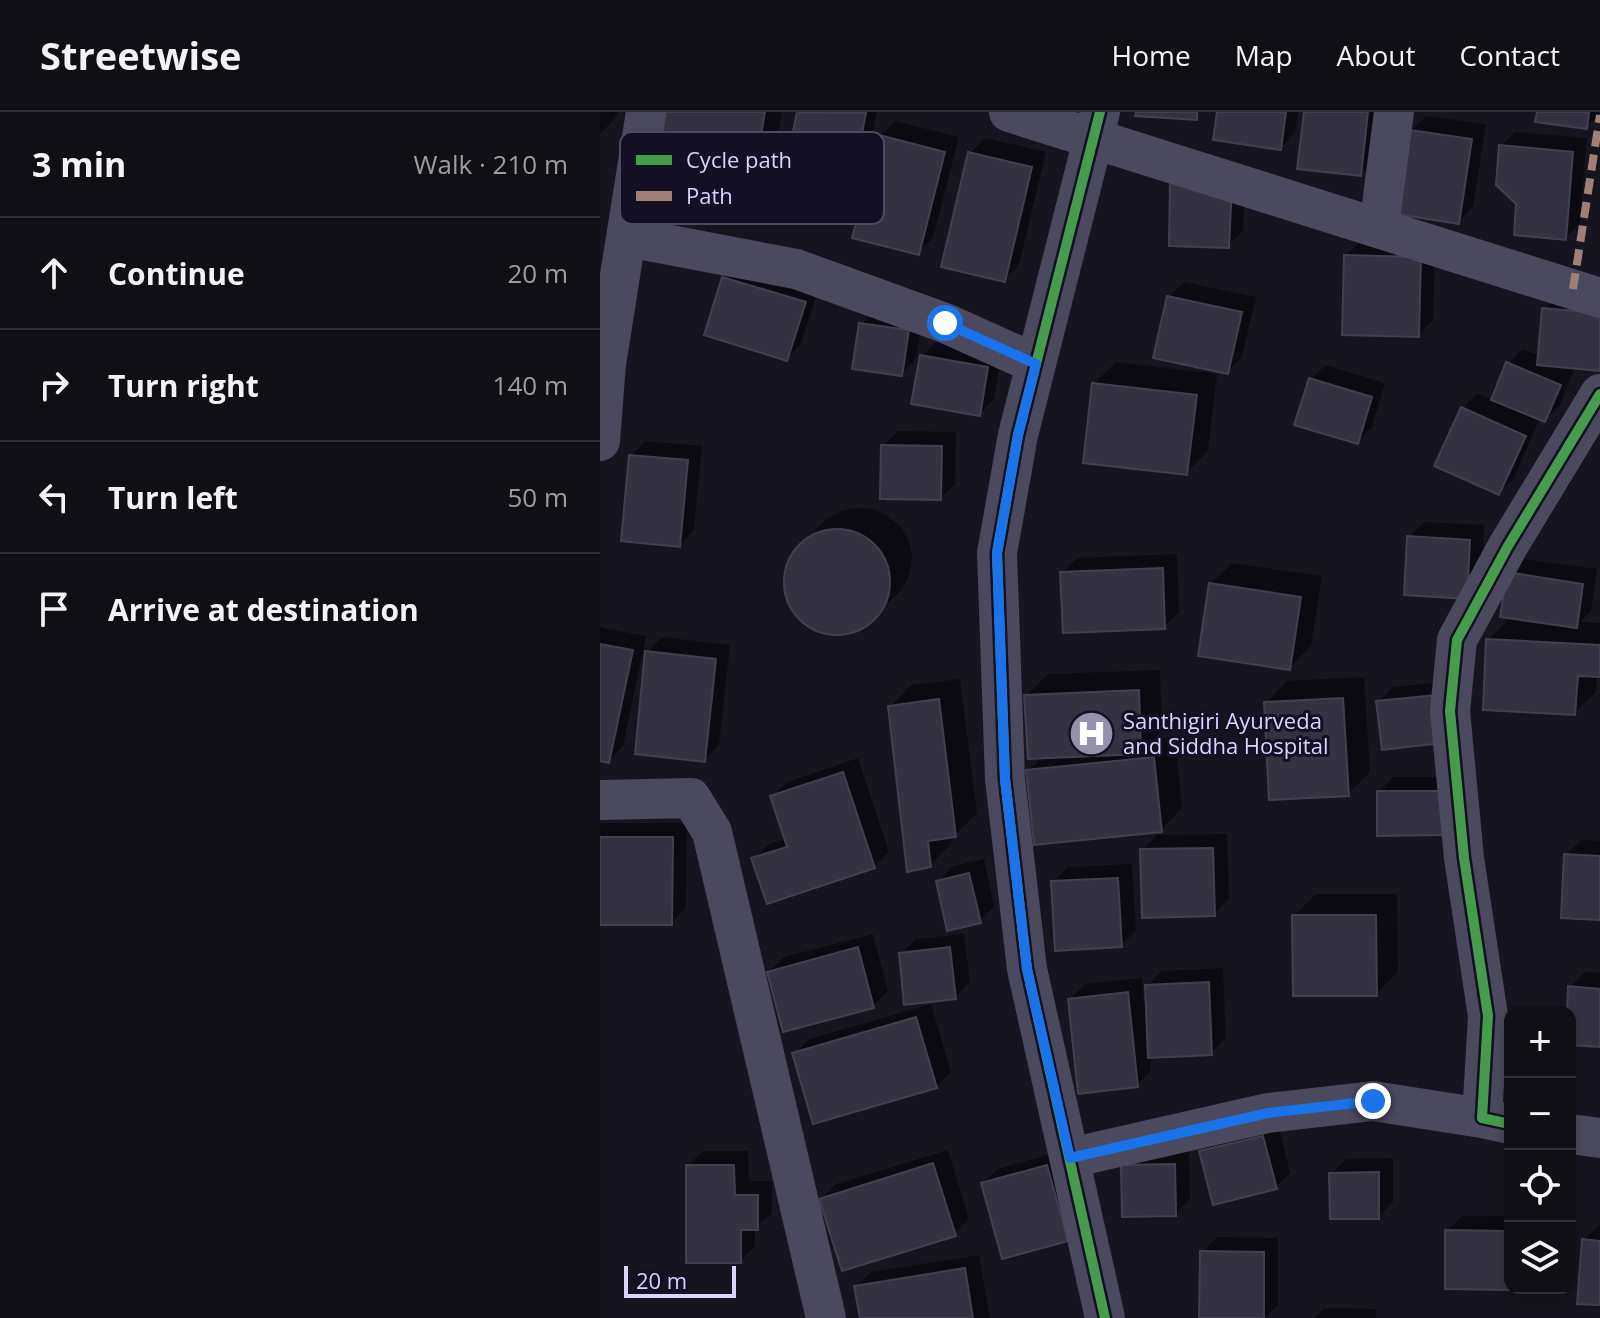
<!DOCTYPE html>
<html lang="en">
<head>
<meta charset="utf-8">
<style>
  body { margin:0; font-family:"Open Sans",sans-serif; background:#1e1d23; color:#f1f3f6 }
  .controls { position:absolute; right:24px; bottom:24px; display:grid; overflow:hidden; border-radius:16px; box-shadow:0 4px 12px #0003 }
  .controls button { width:72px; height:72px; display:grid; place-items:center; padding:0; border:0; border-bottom:2px solid #302f35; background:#100f16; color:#f1f3f6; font:40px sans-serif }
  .scale { position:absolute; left:24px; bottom:20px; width:112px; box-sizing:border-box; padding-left:8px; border:4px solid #d8d4fc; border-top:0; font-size:22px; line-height:28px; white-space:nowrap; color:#d8d4fc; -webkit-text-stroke:6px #121022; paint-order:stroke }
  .stop { position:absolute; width:24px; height:24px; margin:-18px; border:6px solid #1a73e8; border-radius:50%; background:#fff }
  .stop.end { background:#1a73e8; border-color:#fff; box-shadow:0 2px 8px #0008 }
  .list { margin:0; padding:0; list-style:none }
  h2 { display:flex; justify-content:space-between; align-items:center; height:104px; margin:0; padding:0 32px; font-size:34px }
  h2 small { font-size:26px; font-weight:400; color:#9c9ca1 }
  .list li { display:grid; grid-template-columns:52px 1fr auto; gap:24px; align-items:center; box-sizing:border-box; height:112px; padding:0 32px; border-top:2px solid #302f35 }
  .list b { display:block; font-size:30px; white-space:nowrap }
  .list em { font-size:26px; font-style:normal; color:#9c9ca1 }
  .icon { flex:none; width:44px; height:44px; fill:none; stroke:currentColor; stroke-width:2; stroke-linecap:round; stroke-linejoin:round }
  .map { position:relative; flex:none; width:1000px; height:1206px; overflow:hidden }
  header { display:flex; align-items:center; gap:48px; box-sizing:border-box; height:112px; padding:0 40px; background:#100f16; border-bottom:2px solid #302f35 }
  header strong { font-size:38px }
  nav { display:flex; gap:44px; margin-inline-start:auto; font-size:28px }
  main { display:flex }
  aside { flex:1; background:#100f16 }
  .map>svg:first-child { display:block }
  .shadow { fill:#0007 }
  .building { fill:#343240; stroke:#433f51; stroke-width:2 }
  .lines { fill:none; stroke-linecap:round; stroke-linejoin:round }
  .street { stroke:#4a495e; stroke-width:40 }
  .quiet { stroke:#9e8076; stroke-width:8; stroke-dasharray:16 8; stroke-linecap:butt }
  .cycleway-casing { stroke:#121022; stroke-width:15 }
  .cycleway { stroke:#469c4c; stroke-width:10 }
  .route { stroke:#1a73e8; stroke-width:10 }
  .labels { text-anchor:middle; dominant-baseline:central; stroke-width:6; stroke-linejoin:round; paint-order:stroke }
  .poi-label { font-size:22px; fill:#d8d4fc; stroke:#121022; text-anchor:start }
  .key { fill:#121022; stroke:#4d4b63; stroke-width:2 }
  .key-label { font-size:22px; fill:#d8d4fc }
</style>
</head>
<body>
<header>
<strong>Streetwise</strong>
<nav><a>Home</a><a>Map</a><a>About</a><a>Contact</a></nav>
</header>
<main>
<aside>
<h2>3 min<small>Walk · 210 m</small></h2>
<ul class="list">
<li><svg class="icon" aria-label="ahead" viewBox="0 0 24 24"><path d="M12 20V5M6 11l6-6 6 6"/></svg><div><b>Continue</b></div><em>20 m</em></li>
<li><svg class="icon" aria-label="right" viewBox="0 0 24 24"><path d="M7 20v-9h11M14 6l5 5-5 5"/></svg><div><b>Turn right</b></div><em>140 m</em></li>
<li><svg class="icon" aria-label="left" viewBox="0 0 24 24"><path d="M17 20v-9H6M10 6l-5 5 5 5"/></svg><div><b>Turn left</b></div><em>50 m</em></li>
<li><svg class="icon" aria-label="arrive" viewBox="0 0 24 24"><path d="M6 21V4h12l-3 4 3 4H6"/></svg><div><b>Arrive at destination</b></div></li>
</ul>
</aside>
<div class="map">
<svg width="1000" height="1206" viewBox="0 0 1000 1206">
  <rect width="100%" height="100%" fill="#16141e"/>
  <path class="shadow" d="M0,0h18v3l-18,19z
    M67,0h115l-12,70 -22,22z
    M199,0h78l-17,85 -15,14 -63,-12z
    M619,0h79l-3,21 -15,15z
    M706,0h74l-5,47 -15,15z
    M939,0h61v1l-14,14z
    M826,4l60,8 -13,83 -15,15 -47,-91z
    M295,9l64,16 -26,101 -15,14 -38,-116z
    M915,20l72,6 -7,85 -15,15 -47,-35 -17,-57z
    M385,26l61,14 -27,113 -14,15 -35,-127z
    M646,58l-3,61 -15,15 -57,-2z
    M760,129l75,2 -2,77 -14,15 -73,-79z
    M138,151l81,25 -18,56 -14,15 -63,-81z
    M584,170l72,15 -14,60 -15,15 -58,-75z
    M959,182l41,4v71l-25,-2 -15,38 -15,15 -5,-2 -26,60 -15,14 -36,-84 14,-15 16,7 15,-36 14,-15 18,7 4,-47z
    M276,197l47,6 -7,44 -15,15 -40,-50z
    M337,229l65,12 -8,46 -14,15 -58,-58z
    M516,250l101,12 -9,77 -22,22 -92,-90z
    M726,253l59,18 -13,44 -15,15 -46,-63z
    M298,319l58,1 -1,52 -14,14 -58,-52z
    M45,329l57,5 -8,84 -14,15 -49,-89z
    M256,396l17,1 15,7 12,10 9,15 3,15 -2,17 -7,15 -34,35 -16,8 -17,3 -17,-3 -16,-10 -11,-13 -6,-17 -1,-17 7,-17 33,-37 15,-9z
    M824,410l60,3 -2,57 -15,14 -58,-59z
    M577,442l2,58 -15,15 -102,-54 15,-15z
    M924,447l73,10 -6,42 -11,11 20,1v52h-3l-1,17 -22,21 -86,-73 23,-23 -2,-44z
    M632,451l90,13 -11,70 -22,22 -78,-84z
    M0,515l46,9 -23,110 -14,15 -9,-2z
    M62,525l68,8 -11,100 -15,15 -57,-108z
    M560,558l2,60 -8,9 21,-3 7,72 -21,22 -133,-59 15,-15 -17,-60 22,-22z
    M764,565l6,95 -22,22 -82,-91 21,-22z
    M360,567l17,134 -22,22 -4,1 1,7 -22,22 -40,-158 21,-22z
    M851,569l-10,61 -63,-40 15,-15z
    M258,646l31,94 -15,15 -120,-8 15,-15 17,-6 -14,-42 15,-14z
    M793,665h65v42l-79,-27z
    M0,711h87l-1,85 -15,15h-71z
    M627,722l2,65 -15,15 -72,-64 15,-15z
    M981,728l19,1v77l-34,-63z
    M384,747l10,47 -14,15 -42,-40 15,-15z
    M532,752l4,67 -15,14 -68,-63 15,-15z
    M716,782h81l1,78 -22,22 -82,-78z
    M273,822l15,57 -15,15 -104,-34 15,-15z
    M364,822l6,48 -15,15 -54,-43 15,-15z
    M623,856l3,70 -15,15 -61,3 1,15 -14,14 -67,-86 15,-15 57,-6 2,23 3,-1v-14l15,-15z
    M985,860l15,1v72l-30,-2v-56z
    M331,892l20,68 -15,14 -142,-32 15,-15z
    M678,1010l12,51 -14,14 -75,-35 15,-15z
    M348,1038l21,69 -15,15 -133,-35 15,-15z
    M103,1039h45l1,30h23v32l-17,15v18l-14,15 -53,-96z
    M461,1039l6,88 -84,-56 15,-14z
    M589,1039l1,48 -15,15 -52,-48z
    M793,1046v44l-15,15 -47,-43 15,-15z
    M862,1104h48l-2,72 -61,-57z
    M999,1113h1v78l-16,-63z
    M617,1125l61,1v67l-14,13h-63l1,-66z
    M379,1143l11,63h-128l-6,-31 15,-15z
    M725,1196l51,1v9h-62z"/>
  <path class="building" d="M65,0h100l-16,94 -92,-17z
    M197,0l69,1 -20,101 -67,-13z
    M536,0h61v8l-62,-4z
    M617,0h69l-5,38 -68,-10z
    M704,0h64l-7,64 -64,-7z
    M937,0h52l-2,17 -52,-7z
    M810,18l62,9 -13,85 -63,-10z
    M279,23l66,17 -26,103 -67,-17z
    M899,33l74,7 -7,88 -52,-5 2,-31 -20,-19z
    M368,40l64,15 -27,115 -64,-15z
    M570,70l62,2 -3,64 -60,-2z
    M744,143l77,2 -2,80 -77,-2z
    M122,165l84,25 -19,59 -83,-26z
    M567,184l75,16 -14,62 -75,-16z
    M942,196l58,5v58l-63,-6z
    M259,211l50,7 -7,46 -50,-7z
    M320,243l68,12 -8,49 -69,-12z
    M906,250l55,23 -16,37 -54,-22z
    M709,266l63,19 -14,47 -64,-19z
    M492,271l105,12 -10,80 -104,-12z
    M861,295l65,29 -27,59 -65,-29z
    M281,333l61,1 -1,54 -61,-1z
    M29,343l59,5 -8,87 -59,-6z
    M184 470a53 53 0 1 1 106 0a53 53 0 1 1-106 0Z
    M807,424l63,4 -3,59 -63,-4z
    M563,456l2,61 -102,4 -3,-61z
    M907,460l76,12 -6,44 -77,-11z
    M609,471l92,14 -11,73 -92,-14z
    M886,527l114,6v32l-22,-1 -3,39 -92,-5z
    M0,532l33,6 -24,113 -9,-2z
    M45,539l71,8 -11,103 -70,-8z
    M539,578l2,64 -113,5 -4,-64z
    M836,583l6,48 -60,7 -6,-49z
    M743,586l6,98 -80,4 -5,-98z
    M339,587l17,138 -28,4 3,26 -24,5 -19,-166z
    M554,645l8,75 -128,13 -8,-75z
    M243,660l32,96 -108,36 -16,-46 36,-11 -17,-51z
    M777,679h67v44l-67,1z
    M0,725h73l-1,88h-72z
    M613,736l2,68 -73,2 -2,-69z
    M964,742l36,2v64l-39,-2z
    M369,761l12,50 -34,8 -11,-50z
    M518,766l4,69 -67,4 -4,-70z
    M692,803h84l1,81h-84z
    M258,835l16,61 -91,24 -16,-60z
    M350,835l6,52 -52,6 -5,-52z
    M609,870l3,73 -64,3 -3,-73z
    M968,874l32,3v58l-30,-2v-33h-3z
    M528,880l10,95 -60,7 -10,-95z
    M316,905l21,71 -124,36 -21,-71z
    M663,1024l14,53 -64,16 -14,-54z
    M333,1051l23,73 -114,35 -23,-72z
    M575,1052l1,52 -54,1 -1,-52z
    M86,1053h48l1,30h23v35h-17v33h-55z
    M447,1053l21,76 -66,18 -21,-76z
    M779,1060v47h-49l-1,-46z
    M845,1118l65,1 -1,59 -64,-1z
    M982,1127l18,2v64l-23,-1z
    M600,1139l64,1v66h-65z
    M365,1156l8,50h-113l-6,-32z"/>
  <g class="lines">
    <path class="street" d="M409,0l591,186
      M500,0l-82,323 -21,118 8,226 22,190 78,349
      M779,116l15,-116
      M28,125l168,32 149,54 91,41
      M0,329l6,-77 40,-252
      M0,688l91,-2 21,34 114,486
      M910,1012l-28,-6 6,-102 -24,-158 -14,-147 7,-71 51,-94 92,-152
      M970,1022l30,4
      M470,1046l198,-45 105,-12 109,17"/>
    <path class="quiet" d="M973,177l27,-174"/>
    <defs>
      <path id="cycleway" d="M500,0l-82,323 -21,118 8,226 22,190 78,349
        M910,1012l-28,-6 6,-102 -24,-158 -14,-147 7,-71 51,-94 92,-152"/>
    </defs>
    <use href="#cycleway" class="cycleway-casing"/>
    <use href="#cycleway" class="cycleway"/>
  </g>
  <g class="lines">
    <path class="route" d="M345,211l91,41 -18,71 -21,118 8,226 22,190 43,189 198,-45 105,-12"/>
  </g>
  <defs>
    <symbol id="hospital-disc" viewBox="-11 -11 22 22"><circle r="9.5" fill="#9491ae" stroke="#121022"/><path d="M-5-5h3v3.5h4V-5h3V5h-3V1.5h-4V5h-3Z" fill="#fff"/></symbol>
  </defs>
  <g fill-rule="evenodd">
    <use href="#hospital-disc" x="466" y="596" width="51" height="51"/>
  </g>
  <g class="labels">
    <g class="poi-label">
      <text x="523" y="608">Santhigiri Ayurveda<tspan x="523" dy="25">and Siddha Hospital</tspan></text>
    </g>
  </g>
  <rect x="20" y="20" width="264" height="92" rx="12" class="key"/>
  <rect x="36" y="43" width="36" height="10" fill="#469c4c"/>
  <rect x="36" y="79" width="36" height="10" fill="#9e8076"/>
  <g class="key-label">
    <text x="86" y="56">Cycle path</text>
    <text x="86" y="92">Path</text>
  </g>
</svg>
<div class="controls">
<button>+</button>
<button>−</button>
<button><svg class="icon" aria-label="locate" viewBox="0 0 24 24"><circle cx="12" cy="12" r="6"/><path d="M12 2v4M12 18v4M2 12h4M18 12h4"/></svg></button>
<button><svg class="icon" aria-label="layers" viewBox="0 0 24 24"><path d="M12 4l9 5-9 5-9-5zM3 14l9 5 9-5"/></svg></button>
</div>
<div class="scale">20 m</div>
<div class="stop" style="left:345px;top:211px"></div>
<div class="stop end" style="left:773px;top:989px"></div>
</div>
</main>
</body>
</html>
